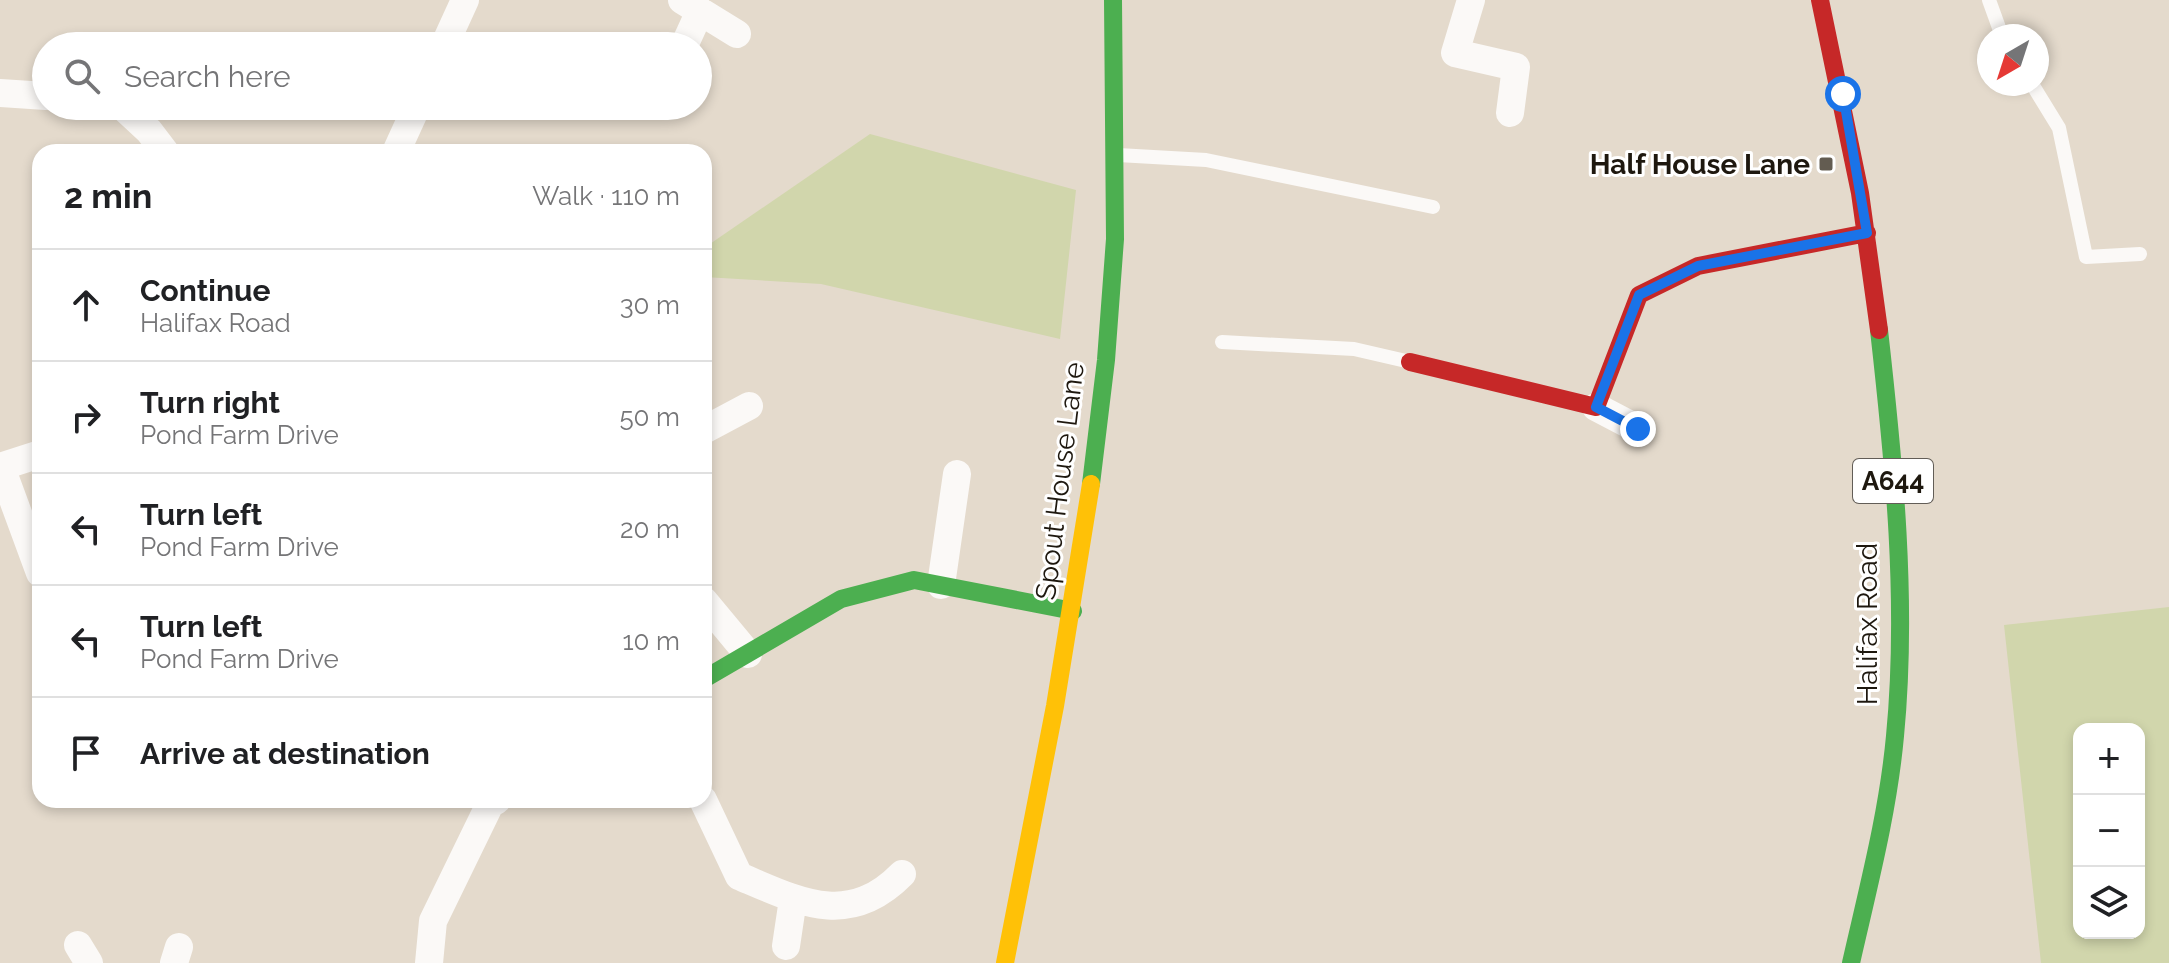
<!DOCTYPE html>
<html lang="en">
<head>
<meta charset="utf-8">
<style>
  body { margin:0; font-family:Raleway,sans-serif; background:#f6f6f6; color:#202124 }
  .controls { position:absolute; right:24px; bottom:24px; display:grid; overflow:hidden; border-radius:16px; box-shadow:0 4px 12px #0003 }
  .controls button { width:72px; height:72px; display:grid; place-items:center; padding:0; border:0; border-bottom:2px solid #e0e0e0; background:#fff; color:#202124; font:40px sans-serif }
  .compass { position:absolute; left:1977px; top:24px; width:72px; height:72px; border-radius:50%; background:#fff; box-shadow:0 4px 12px #0003; rotate:219deg }
  .stop { position:absolute; width:24px; height:24px; margin:-18px; border:6px solid #1a73e8; border-radius:50%; background:#fff }
  .stop.end { background:#1a73e8; border-color:#fff; box-shadow:0 2px 8px #0008 }
  .list { margin:0; padding:0; list-style:none }
  h2 { display:flex; justify-content:space-between; align-items:center; height:104px; margin:0; padding:0 32px; font-size:34px }
  h2 small { font-size:26px; font-weight:400; color:#757577 }
  .list li { display:grid; grid-template-columns:52px 1fr auto; gap:24px; align-items:center; box-sizing:border-box; height:112px; padding:0 32px; border-top:2px solid #e0e0e0 }
  .list b { display:block; font-size:30px; white-space:nowrap }
  .list p { margin:0; font-size:26px; white-space:nowrap; color:#757577 }
  .list em { font-size:26px; font-style:normal; color:#757577 }
  .icon { flex:none; width:44px; height:44px; fill:none; stroke:currentColor; stroke-width:2; stroke-linecap:round; stroke-linejoin:round }
  .map { position:relative; flex:none; width:2169px; height:963px; overflow:hidden }
  .search { position:absolute; background:#fff; box-shadow:0 4px 12px #0003; left:32px; top:32px; width:680px; height:88px; display:flex; align-items:center; gap:20px; box-sizing:border-box; padding:0 28px; border-radius:44px; color:#757577; font-size:30px }
  .panel { position:absolute; background:#fff; box-shadow:0 4px 12px #0003; left:32px; top:144px; width:680px; height:664px; border-radius:24px }
  .map>svg:first-child { display:block }
  .green { fill:#d1d6ac; fill-rule:evenodd }
  .lines { fill:none; stroke-linecap:round; stroke-linejoin:round }
  .lane { stroke:#fbf9f7; stroke-width:14 }
  .street { stroke:#fbf9f7; stroke-width:28 }
  .fast { stroke:#4caf50; stroke-width:18 }
  .slow { stroke:#ffc107; stroke-width:18 }
  .jam { stroke:#c62828; stroke-width:18 }
  .route { stroke:#1a73e8; stroke-width:10 }
  .poi-dot { fill:#635c51; stroke:#fff; stroke-width:3 }
  .labels { text-anchor:middle; dominant-baseline:central; stroke-width:6; stroke-linejoin:round; paint-order:stroke }
  .shield { fill:#fff; stroke:#625d57; stroke-width:2 }
  .shield-label { font-size:26px; font-weight:bold; fill:#1e180f }
  .poi-label { font-size:28px; font-weight:bold; fill:#1e180f; stroke:#fff; text-anchor:end }
  .street-label { font-size:28px; fill:#1e180f; stroke:#fff }
</style>
</head>
<body>
<div class="map">
<svg width="2169" height="963" viewBox="0 0 2169 963">
  <rect width="100%" height="100%" fill="#e4dacc"/>
  <path class="green" d="M870,134l206,56 -16,149 -239,-55 -117,-7v-29z
    M2169,607v356h-128l-37,-338zM2079,729h60v204h-60z"/>
  <g class="lines">
    <path class="lane" d="M1989,0l13,36
      M2032,84l27,44 27,129 54,-3
      M1118,155l88,5 227,47
      M1222,342l132,7 52,12"/>
    <path class="street" d="M682,0l55,34
      M1471,0l-16,53 61,14 -6,46
      M444,46l21,-46
      M684,46l16,-35
      M0,93l46,3
      M122,106l27,25 16,21
      M396,152l21,-46
      M1596,407l42,22
      M704,430l45,-24
      M0,467l40,-13
      M1,467l39,106
      M941,585l16,-111
      M704,601l44,53
      M703,800l36,76c61,26 110,52 163,-2
      M78,945l11,18
      M786,946l7,-47
      M174,963l5,-16
      M429,963l4,-42 57,-117 7,-4"/>
    <path class="fast" d="M1091,484l15,-124 9,-121 -2,-239
      M704,679l137,-80 73,-19 159,31
      M1851,963c17,-75 37,-150 44,-227 13,-134 -1,-273 -16,-406"/>
    <path class="slow" d="M1005,963l50,-257 36,-222"/>
    <path class="jam" d="M1820,0l40,193 19,137
      M1410,362l186,45 43,-112 59,-29 169,-33"/>
  </g>
  <g class="lines">
    <path class="route" d="M1638,429l-42,-22 43,-112 59,-29 169,-33 -24,-139"/>
  </g>
  <rect class="poi-dot" x="1818" y="156" width="16" height="16" rx="4"/>
  <g class="labels">
    <rect class="shield" x="1853" y="459" width="80" height="44" rx="6"/>
    <g class="shield-label">
      <text x="1893" y="481">A644</text>
    </g>
    <g class="poi-label">
      <text x="1810" y="164">Half House Lane</text>
    </g>
    <g class="street-label">
      <text transform="translate(1060 481) rotate(-83)">Spout House Lane</text>
      <text transform="translate(1867 624) rotate(-90)">Halifax Road</text>
    </g>
  </g>
</svg>
<div class="controls">
<button>+</button>
<button>−</button>
<button><svg class="icon" aria-label="layers" viewBox="0 0 24 24"><path d="M12 4l9 5-9 5-9-5zM3 14l9 5 9-5"/></svg></button>
</div>
<svg class="compass" viewBox="-18 -18 36 36"><path d="M0-13l5 13h-10z" fill="#e53935"/><path d="M0 13l5-13h-10z" fill="#757577"/></svg>
<div class="stop" style="left:1843px;top:94px"></div>
<div class="stop end" style="left:1638px;top:429px"></div>
<div class="search"><svg class="icon" aria-label="search" viewBox="0 0 24 24"><circle cx="10" cy="10" r="6"/><path d="M15 15l6 6"/></svg>Search here</div>
<section class="panel">
<h2>2 min<small>Walk · 110 m</small></h2>
<ul class="list">
<li><svg class="icon" aria-label="ahead" viewBox="0 0 24 24"><path d="M12 20V5M6 11l6-6 6 6"/></svg><div><b>Continue</b><p>Halifax Road</p></div><em>30 m</em></li>
<li><svg class="icon" aria-label="right" viewBox="0 0 24 24"><path d="M7 20v-9h11M14 6l5 5-5 5"/></svg><div><b>Turn right</b><p>Pond Farm Drive</p></div><em>50 m</em></li>
<li><svg class="icon" aria-label="left" viewBox="0 0 24 24"><path d="M17 20v-9H6M10 6l-5 5 5 5"/></svg><div><b>Turn left</b><p>Pond Farm Drive</p></div><em>20 m</em></li>
<li><svg class="icon" aria-label="left" viewBox="0 0 24 24"><path d="M17 20v-9H6M10 6l-5 5 5 5"/></svg><div><b>Turn left</b><p>Pond Farm Drive</p></div><em>10 m</em></li>
<li><svg class="icon" aria-label="arrive" viewBox="0 0 24 24"><path d="M6 21V4h12l-3 4 3 4H6"/></svg><div><b>Arrive at destination</b></div></li>
</ul>
</section>
</div>
</body>
</html>
